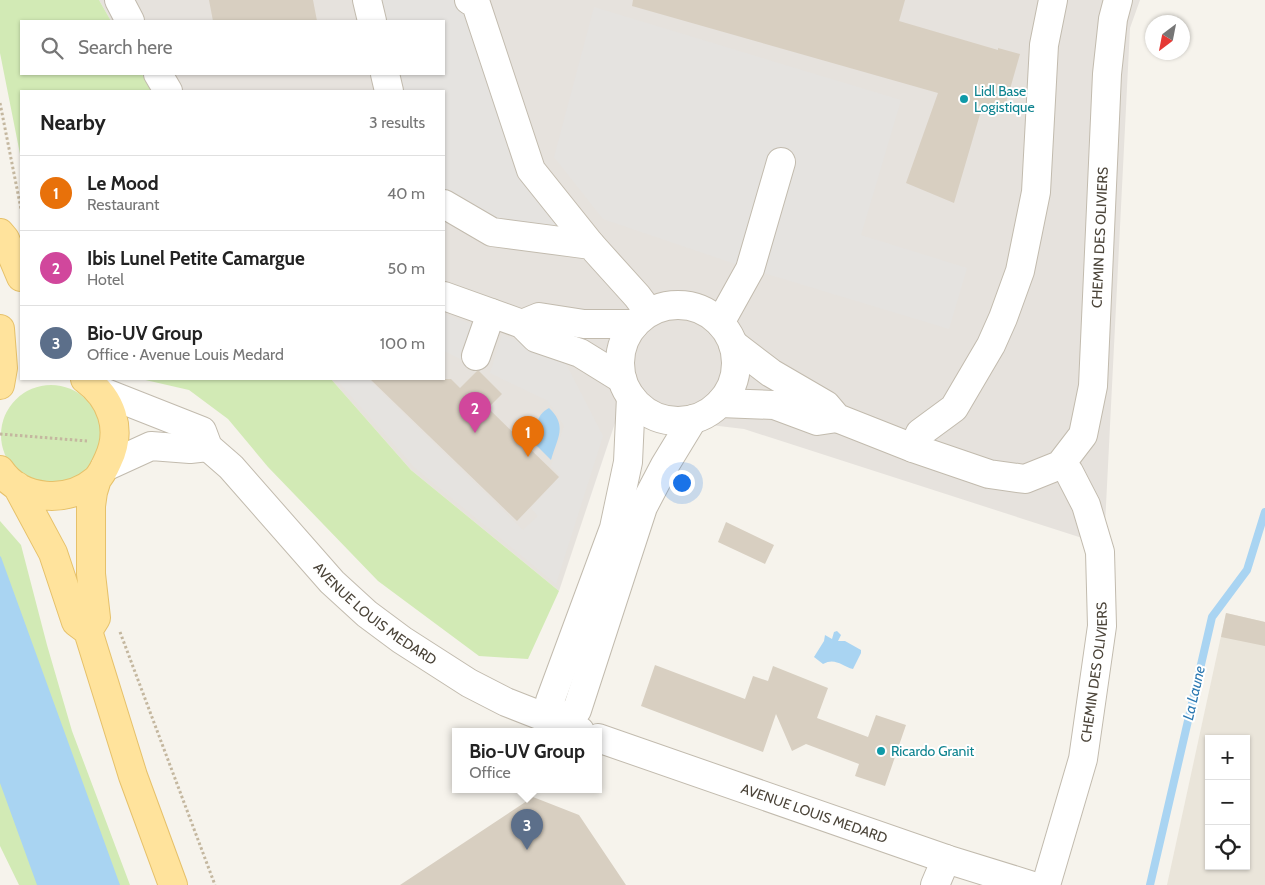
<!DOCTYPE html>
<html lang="en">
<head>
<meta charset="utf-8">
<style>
  body { margin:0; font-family:Cabin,sans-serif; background:#f2f2f2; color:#222 }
  .controls { position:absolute; right:15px; bottom:15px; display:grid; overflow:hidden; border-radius:0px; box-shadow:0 1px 4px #0004 }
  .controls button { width:45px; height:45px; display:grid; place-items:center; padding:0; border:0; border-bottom:1px solid #e0e0e0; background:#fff; color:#222; font:25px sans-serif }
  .compass { position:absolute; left:1145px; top:15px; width:45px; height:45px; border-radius:50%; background:#fff; box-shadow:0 1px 4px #0004; rotate:212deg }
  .you { position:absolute; left:681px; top:482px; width:18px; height:18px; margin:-12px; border:4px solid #fff; border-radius:50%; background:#1a73e8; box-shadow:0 0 0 8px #1a73e833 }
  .badge { display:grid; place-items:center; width:32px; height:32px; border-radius:50%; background:#2563eb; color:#fff; font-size:16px; font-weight:700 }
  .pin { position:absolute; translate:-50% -41px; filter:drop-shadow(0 1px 2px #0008) }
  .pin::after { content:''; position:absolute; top:26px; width:18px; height:15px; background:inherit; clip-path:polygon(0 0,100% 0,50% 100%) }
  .popup { position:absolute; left:452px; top:728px; width:150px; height:65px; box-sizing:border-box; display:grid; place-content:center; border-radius:0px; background:#fff; filter:drop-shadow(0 1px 4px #0005); font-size:16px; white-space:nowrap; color:#767676 }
  .popup b { font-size:19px; color:#222 }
  .popup::after { content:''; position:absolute; left:50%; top:100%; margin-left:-10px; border:10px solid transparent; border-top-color:#fff }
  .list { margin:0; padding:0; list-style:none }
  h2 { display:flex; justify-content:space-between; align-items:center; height:65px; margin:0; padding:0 20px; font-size:21px }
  h2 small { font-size:16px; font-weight:400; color:#767676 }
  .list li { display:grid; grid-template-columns:32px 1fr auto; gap:15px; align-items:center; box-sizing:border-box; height:75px; padding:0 20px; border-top:1px solid #e0e0e0 }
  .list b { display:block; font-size:19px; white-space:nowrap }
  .list p { margin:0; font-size:16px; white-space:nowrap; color:#767676 }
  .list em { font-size:16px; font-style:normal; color:#767676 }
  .icon { flex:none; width:28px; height:28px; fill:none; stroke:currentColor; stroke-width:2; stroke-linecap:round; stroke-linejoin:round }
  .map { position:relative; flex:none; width:1265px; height:885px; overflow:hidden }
  .search { position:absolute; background:#fff; box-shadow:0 1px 4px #0004; left:20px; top:20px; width:425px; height:55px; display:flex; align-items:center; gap:12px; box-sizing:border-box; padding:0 18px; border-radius:0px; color:#767676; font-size:19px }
  .panel { position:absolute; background:#fff; box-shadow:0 1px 4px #0004; left:20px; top:90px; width:425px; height:290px; border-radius:0px }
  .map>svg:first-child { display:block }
  .residential { fill:#eae5da; fill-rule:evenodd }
  .industrial { fill:#e6e2dd }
  .green { fill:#d2eab5 }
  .parking { fill:#e5e3e0 }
  .water { fill:#a9d4f2 }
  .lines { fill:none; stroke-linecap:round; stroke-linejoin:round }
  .stream { stroke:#a9d4f2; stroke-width:8 }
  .building { fill:#d8cfc1 }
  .minor-casing { stroke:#c2bbae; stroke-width:30 }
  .major-casing { stroke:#e6c16a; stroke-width:30 }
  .path { stroke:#c4b79f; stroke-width:3; stroke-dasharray:2.5 2.5; stroke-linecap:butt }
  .minor { stroke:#fff; stroke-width:28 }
  .major { stroke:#ffe39c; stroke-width:28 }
  .culture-dot { fill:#0f9aa8; stroke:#fff; stroke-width:2 }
  .labels { text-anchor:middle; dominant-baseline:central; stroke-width:4; stroke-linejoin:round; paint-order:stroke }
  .culture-label { font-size:14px; fill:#0d838f; stroke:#fff; text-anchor:start }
  .street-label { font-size:14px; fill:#4b4439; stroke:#fff }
  .water-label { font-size:15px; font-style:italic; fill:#2e7ab2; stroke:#fff }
</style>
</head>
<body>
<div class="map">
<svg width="1265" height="885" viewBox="0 0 1265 885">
  <rect width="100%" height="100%" fill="#f6f3ec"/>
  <path class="residential" d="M1226,613l39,9v263h-98zM1209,739h37v127h-37z"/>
  <path class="industrial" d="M99,0h1041l-10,28 -26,517 -360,-116 -126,-15 -59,177 -148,-121 -80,-91h113v-288h-292l-10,-17h302v-53h-333z"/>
  <path class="green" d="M0,0h99l12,21h-90v53h121l10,17h-131v68l-21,-106z
    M141,379h190l80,91 148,121 -31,68 -49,-3 -101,-75 -110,-114 -40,-48 -39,-29z
    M1 435a50 50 0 1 1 100 0a50 50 0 1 1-100 0Z
    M0,521l21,24 26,100 25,86 58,154h-111l-19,-39z"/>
  <path class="parking" d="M367,0h102l62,170 60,75 -147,-41v-113h-55l-4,-17h59v-53h-72z
    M594,7l307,93 -40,135 106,33 -18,61 -199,-60 -147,-50 -49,-62z
    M444,314l33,12 -13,35 -20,-10z
    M502,335l61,23 40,78 -47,148 -142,-117 -78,-88h32l155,151 15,-14 -7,-8 29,-32 -9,-10 13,-40 -16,-25 -58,-28z"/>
  <path class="water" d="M549,408c19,18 8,30 2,52l-17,-17c2,-13 1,-28 15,-35z
    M0,556l1,1 119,328h-83l-37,-102z
    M837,631l4,4 -3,6h7l16,9v3l-8,16c-11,-3 -18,-12 -30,-5l-9,-7 10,-16 1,-6 7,4 2,-7z"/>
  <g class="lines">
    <path class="stream" d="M1150,885l62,-268 35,-47 18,-58"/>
  </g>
  <path class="building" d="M209,0h104l4,21h-104z
    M633,0h272l-6,21 99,29v-2l22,6 -16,56 -21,-6 -29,99 -48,-20 32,-90 -306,-87z
    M477,371h2l23,23 -14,14 71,69 -42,44 -147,-142h81l9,9z
    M726,522l48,23 -9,19 -47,-22z
    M1226,613l39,9v24l-44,-9z
    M655,665l90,34 8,-23 15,5 5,-15 55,22 -11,30 51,19 8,-22 30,10 -21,61 -30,-10 4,-12 -53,-20 -14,7 -16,-37 -13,38 -122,-46z
    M533,797l46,18 47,70h-226z"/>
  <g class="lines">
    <defs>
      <g id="minor">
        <path d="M119,0l11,21"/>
        <path d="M367,0l5,21"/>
        <path d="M469,0l7,4 55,166 60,75"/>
        <path d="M158,74l10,17"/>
        <path d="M385,74l4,17"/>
        <path d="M444,204l48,28 99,13 46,51 12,16"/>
        <path d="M444,296l78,28 14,14 44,15 42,26"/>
        <circle cx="678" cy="363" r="58"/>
        <path d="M720,323l30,-54 31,-107"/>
        <path d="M522,324l17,-7 45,7h51"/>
        <path id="s1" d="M733,344l38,29 55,32 11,13 76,30 76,26 36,5 35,-14 23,-30 10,-49 14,-312 6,-55 5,-19"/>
        <path d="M476,356l15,-43"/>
        <path id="s2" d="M98,390l104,41 6,16 23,20 101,115 35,32 35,26 67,43 37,19 74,29"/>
        <path d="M720,403l54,2 43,16 20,-3"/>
        <path d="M913,448l7,-15 34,-25 37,-63 12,-27 17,-47 16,-79 8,-147 9,-45"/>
        <path d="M105,467l46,-21 39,3 18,-2"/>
        <path d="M556,723l-6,-22 64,-173 14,-66 3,-65"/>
        <path d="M556,723l21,-13 66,-203 22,-42 28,-46"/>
        <path id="s3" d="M598,738l348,121 84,26"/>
        <path d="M935,885l11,-26"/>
        <path id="s4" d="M1046,885l37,-126 19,-133 -2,-74 -14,-47 -17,-33 -9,-7"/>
      </g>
      <path id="major" d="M0,233l5,6 16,38
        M0,329l3,39 -3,17
        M0,470c21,31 68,34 96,10 5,-5 9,-13 12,-20 15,-31 3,-62 -23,-81
        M17,486l36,67 23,69 12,9 45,145 40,109
        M88,631l8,-13 -5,-44v-68l2,-14 4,-13"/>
    </defs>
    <use href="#minor" class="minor-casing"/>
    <use href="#major" class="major-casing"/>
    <path class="path" d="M0,103l21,106
      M0,434l87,7
      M120,632l95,253"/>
    <use href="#minor" class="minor"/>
    <use href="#major" class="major"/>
  </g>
  <g class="culture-dot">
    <circle cx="964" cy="99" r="5"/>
    <circle cx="881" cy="751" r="5"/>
  </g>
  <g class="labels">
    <g class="culture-label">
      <text x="974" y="91">Lidl Base<tspan x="974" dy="16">Logistique</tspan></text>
      <text x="891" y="751">Ricardo Granit</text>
    </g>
    <g class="street-label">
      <text stroke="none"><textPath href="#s1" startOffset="601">CHEMIN DES OLIVIERS</textPath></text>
      <text stroke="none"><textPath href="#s2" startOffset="366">AVENUE LOUIS MEDARD</textPath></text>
      <text stroke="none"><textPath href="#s4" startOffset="219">CHEMIN DES OLIVIERS</textPath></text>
      <text stroke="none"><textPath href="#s3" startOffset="229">AVENUE LOUIS MEDARD</textPath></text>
    </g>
    <g class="water-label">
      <text transform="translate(1194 693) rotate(-77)">La Laune</text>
    </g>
  </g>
</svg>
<div class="controls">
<button>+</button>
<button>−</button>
<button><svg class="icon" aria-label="locate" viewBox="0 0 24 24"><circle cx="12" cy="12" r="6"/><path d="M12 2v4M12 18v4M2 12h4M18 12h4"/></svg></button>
</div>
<svg class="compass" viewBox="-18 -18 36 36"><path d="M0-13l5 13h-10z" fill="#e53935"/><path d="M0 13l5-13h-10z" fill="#767676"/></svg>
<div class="you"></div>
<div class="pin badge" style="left:528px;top:457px;background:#e8710a">1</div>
<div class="pin badge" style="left:475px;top:433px;background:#d1479c">2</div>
<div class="pin badge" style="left:527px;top:850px;background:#5c6f8a">3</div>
<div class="popup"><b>Bio-UV Group</b>Office</div>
<div class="search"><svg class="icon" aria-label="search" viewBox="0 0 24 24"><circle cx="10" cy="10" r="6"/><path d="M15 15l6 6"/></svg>Search here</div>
<section class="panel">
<h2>Nearby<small>3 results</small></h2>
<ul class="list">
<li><span class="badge" style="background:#e8710a">1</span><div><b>Le Mood</b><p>Restaurant</p></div><em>40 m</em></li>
<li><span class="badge" style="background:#d1479c">2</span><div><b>Ibis Lunel Petite Camargue</b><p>Hotel</p></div><em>50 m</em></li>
<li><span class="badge" style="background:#5c6f8a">3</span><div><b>Bio-UV Group</b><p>Office · Avenue Louis Medard</p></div><em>100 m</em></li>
</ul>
</section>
</div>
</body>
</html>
